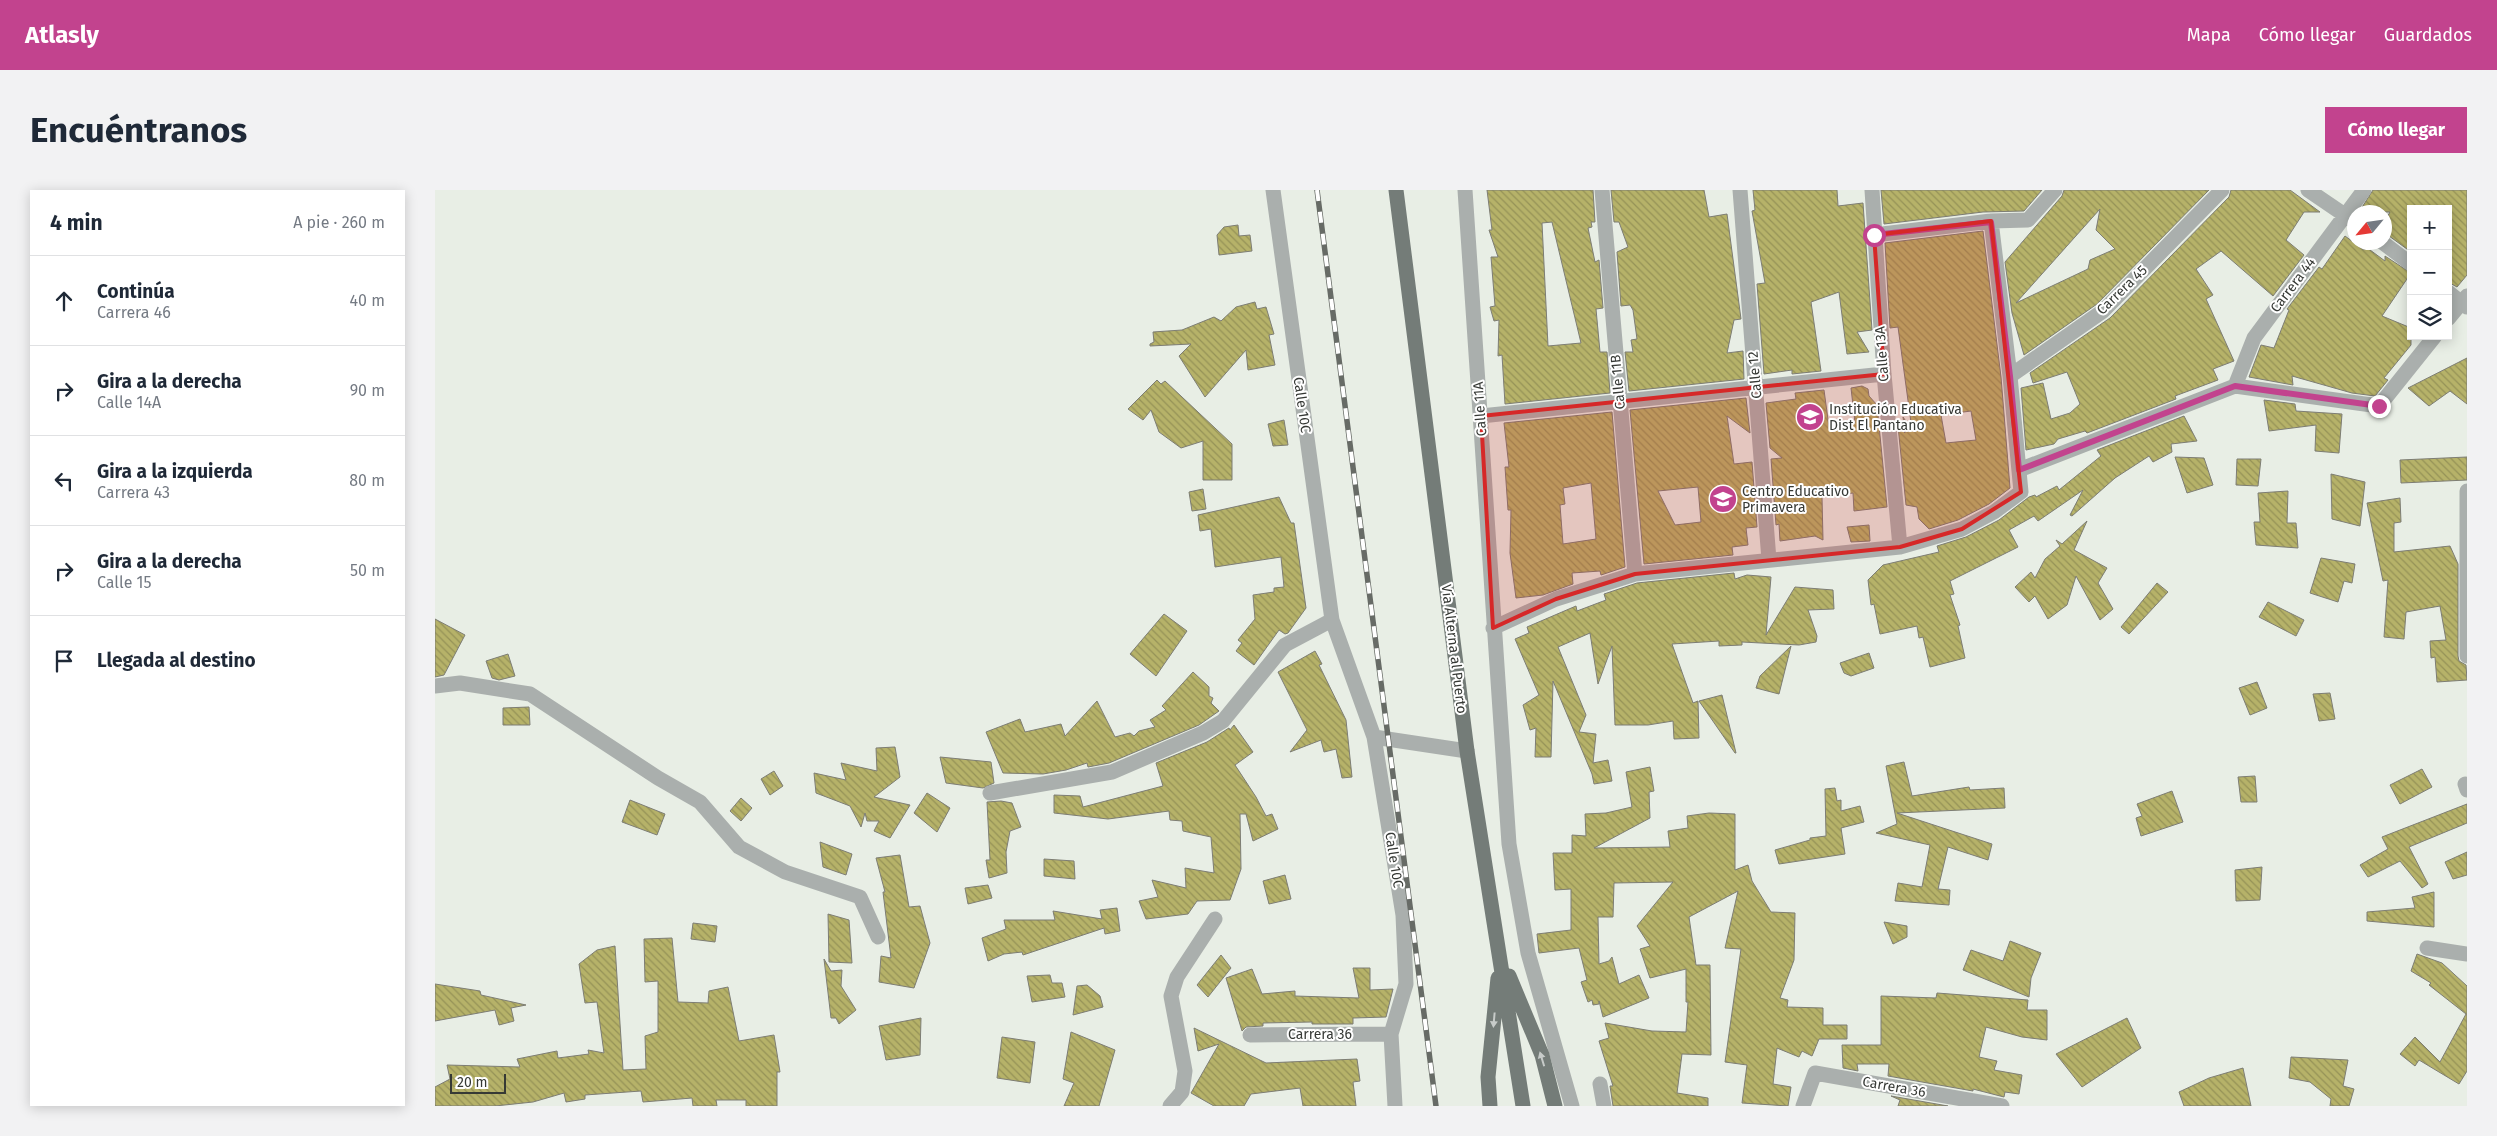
<!DOCTYPE html>
<html lang="es">
<head>
<meta charset="utf-8">
<style>
  body { margin:0; font-family:"Fira Sans",sans-serif; background:#f2f2f3; color:#1f2937 }
  .controls { position:absolute; right:15px; top:15px; display:grid; overflow:hidden; border-radius:0px; box-shadow:0 2px 12px #0003 }
  .controls button { width:45px; height:45px; display:grid; place-items:center; padding:0; border:0; border-bottom:1px solid #e0e1e3; background:#fff; color:#1f2937; font:25px sans-serif }
  .compass { position:absolute; left:1912px; top:15px; width:45px; height:45px; border-radius:50%; background:#fff; box-shadow:0 2px 12px #0003; rotate:241deg }
  .scale { position:absolute; left:15px; bottom:12px; width:56px; box-sizing:border-box; padding-left:5px; border:2px solid #363935; border-top:0; font-size:14px; line-height:18px; white-space:nowrap; color:#363935; -webkit-text-stroke:4px #fff; paint-order:stroke }
  .stop { position:absolute; width:15px; height:15px; margin:-11px; border:4px solid #c2438e; border-radius:50%; background:#fff }
  .stop.end { background:#c2438e; border-color:#fff; box-shadow:0 1px 5px #0008 }
  .list { margin:0; padding:0; list-style:none }
  h2 { display:flex; justify-content:space-between; align-items:center; height:65px; margin:0; padding:0 20px; font-size:21px }
  h2 small { font-size:16px; font-weight:400; color:#747a83 }
  .list li { display:grid; grid-template-columns:32px 1fr auto; gap:15px; align-items:center; box-sizing:border-box; height:90px; padding:0 20px; border-top:1px solid #e0e1e3 }
  .list b { display:block; font-size:19px; white-space:nowrap }
  .list p { margin:0; font-size:16px; white-space:nowrap; color:#747a83 }
  .list em { font-size:16px; font-style:normal; color:#747a83 }
  .icon { flex:none; width:28px; height:28px; fill:none; stroke:currentColor; stroke-width:2; stroke-linecap:round; stroke-linejoin:round }
  .map { position:relative; flex:none; width:2032px; height:916px; overflow:hidden; border-radius:0px }
  header { display:flex; align-items:center; gap:30px; box-sizing:border-box; height:70px; padding:0 25px; background:#c2438e; color:#fff }
  header strong { font-size:24px }
  nav { display:flex; gap:28px; margin-inline-start:auto; font-size:18px }
  .intro { display:flex; align-items:center; justify-content:space-between; box-sizing:border-box; height:120px; padding:0 30px }
  h1 { margin:0; font-size:35px }
  .button { padding:12px 22px; border-radius:0px; background:#c2438e; color:#fff; font-size:18px; font-weight:700 }
  main { display:flex; gap:30px; padding:0 30px }
  aside { flex:1; background:#fff; border-radius:0px; box-shadow:0 2px 12px #0003 }
  .map>svg:first-child { display:block }
  .building { fill:url(#building-back-hatch); stroke:#7d7d74; fill-rule:evenodd }
  .lines { fill:none; stroke-linecap:round; stroke-linejoin:round }
  .street { stroke:#aaafad; stroke-width:15 }
  .primary { stroke:#747c78; stroke-width:15 }
  .rail-casing { stroke:#676b66; stroke-width:5.5 }
  .rail { stroke:#fff; stroke-width:4; stroke-dasharray:11; stroke-linecap:butt }
  .oneway { fill:#c7cbc9 }
  .route { stroke:#c2438e; stroke-width:6 }
  .marked { fill:#d62828; fill-opacity:0.2; stroke:#d62828; stroke-width:4; stroke-linejoin:round }
  .labels { text-anchor:middle; dominant-baseline:central; stroke-width:4; stroke-linejoin:round; paint-order:stroke }
  .street-label { font-size:14px; fill:#363935; stroke:#fff }
  .poi-label { font-size:14px; fill:#363935; stroke:#fff; text-anchor:start }
</style>
</head>
<body>
<header>
<strong>Atlasly</strong>
<nav><a>Mapa</a><a>Cómo llegar</a><a>Guardados</a></nav>
</header>
<div class="intro"><h1>Encuéntranos</h1><a class="button">Cómo llegar</a></div>
<main>
<aside>
<h2>4 min<small>A pie · 260 m</small></h2>
<ul class="list">
<li><svg class="icon" aria-label="ahead" viewBox="0 0 24 24"><path d="M12 20V5M6 11l6-6 6 6"/></svg><div><b>Continúa</b><p>Carrera 46</p></div><em>40 m</em></li>
<li><svg class="icon" aria-label="right" viewBox="0 0 24 24"><path d="M7 20v-9h11M14 6l5 5-5 5"/></svg><div><b>Gira a la derecha</b><p>Calle 14A</p></div><em>90 m</em></li>
<li><svg class="icon" aria-label="left" viewBox="0 0 24 24"><path d="M17 20v-9H6M10 6l-5 5 5 5"/></svg><div><b>Gira a la izquierda</b><p>Carrera 43</p></div><em>80 m</em></li>
<li><svg class="icon" aria-label="right" viewBox="0 0 24 24"><path d="M7 20v-9h11M14 6l5 5-5 5"/></svg><div><b>Gira a la derecha</b><p>Calle 15</p></div><em>50 m</em></li>
<li><svg class="icon" aria-label="arrive" viewBox="0 0 24 24"><path d="M6 21V4h12l-3 4 3 4H6"/></svg><div><b>Llegada al destino</b></div></li>
</ul>
</aside>
<div class="map">
<svg width="2032" height="916" viewBox="0 0 2032 916">
  <defs>
    <pattern id="building-back-hatch" width="6" height="6" patternUnits="userSpaceOnUse" patternTransform="scale(1.25)"><rect width="6" height="6" fill="#b6b269"/><path d="M-1 5l2 2M0 0l6 6M5-1l2 2" fill="none" stroke="#959257"/></pattern>
  </defs>
  <rect width="100%" height="100%" fill="#e8eee5"/>
  <path class="building" d="M1052,0h106l2,32h-4l1,5 -4,1 7,34 4,-2 4,48 -7,1 4,43h7l3,41 -105,11 -3,-49 -4,1 1,-36 -5,1 -4,-14 5,-1 -4,-49h7l-9,-27h3zM1117,32l29,121 -33,3 -6,-123z
    M1176,0h93l5,27 18,-3 14,105 -7,1 -7,33 16,-2 1,28 -115,12 -4,-39h8l-2,-12 6,-1 -4,-29 -3,-5 -9,1 -4,-54 11,-5 -9,-25h-5z
    M1318,0h84l1,16 25,-3 9,127 -15,2 12,20 -22,2 -8,-62 -28,10 10,69 -29,3v-4l-28,4 -7,-90 8,-1 -13,-72 3,-1z
    M1446,0h161l-18,21 -41,1 -99,12z
    M1629,0h145l-112,114 -73,51 -12,-42 -7,-51 57,-66zM1665,19l-4,21 19,19 -25,11 -2,9 -72,34z
    M1796,0h59l30,22h-16l-18,28 18,15 -31,41 -52,-45 -25,18 17,26 -7,4 28,62 -21,8 5,11 -43,16 1,3 -89,34 -2,-2 -27,8 -4,5 -28,6 -5,-62 22,-5 8,36 19,-6 10,-9 -13,-32 -34,11 -3,-10 80,-55 119,-121z
    M1938,0h94v85l-10,12 -9,-5v-73h-37v43l-26,-19v-12l5,-9h-31z
    M803,35l1,11 11,-1 2,16 -33,4 -2,-20 7,-8z
    M1548,41l18,146 9,111 -21,16 -31,16 -29,9 -10,-10 -2,-12 -11,-2 -8,-79 7,7 -2,-16 9,13 -14,-103 -8,1 -5,-85zM1536,221l5,29 -30,3 -5,-28z
    M1910,46l19,14 2,-3 19,14v-5l26,17 -29,43 29,12v17l-27,33 4,2 -13,16 -23,-3 -60,-17 1,9 -44,-8 12,-32 13,3 15,-38 -2,-1 32,-42 3,2z
    M820,112l2,7 9,-2 8,27 -5,1 6,30 -27,5 -2,-20 -41,47 -26,-41 12,-12 -41,2v-2l4,-2 -1,-10 29,-2 32,-13 7,4 15,-14z
    M2032,168v46l-17,-13 -21,15 -21,-18z
    M722,190l4,4 4,-3 67,63v36h-29v-39l-22,7 -22,-16 -8,-22 -8,10 -15,-11z
    M1427,196l6,3 1,7 8,9 10,102 -33,4 -1,-18 -31,4 1,43 -8,-4 -35,5 -1,-17 -3,1 -5,-66 11,-1 -12,-10 -4,-45 30,-4 -1,-6 29,-3 5,37 26,-4 -4,-35z
    M1311,208l4,35 -23,-17 7,48 18,-2 5,65 -11,1 2,17 -16,2 1,8 -89,9 -14,-154zM1263,297l3,35 -26,3 -17,-34z
    M1829,210l31,4 1,7 46,3 -3,39 -24,-2 1,-26 -47,6z
    M1177,222l13,155 -24,8 -1,-4 -28,2 1,11 -30,11 -27,3 -6,-45 1,-43h-3l-3,-43h4l-5,-44zM1156,293l5,56 -33,5 -3,-39 5,-1 -2,-16z
    M1749,226l13,25 -26,3 1,8 -19,10 -4,-6 -34,22 -43,38 -2,-1 13,-25 -45,31 -4,-5 -25,14 9,17 -68,34 4,13 -4,1 10,30 -2,1 7,32 -35,9 -7,-30 -4,1 -2,-12 -37,8 -6,-30 -3,1 -3,-25 15,-15 56,-13 -2,-6 29,-9 33,-17 30,-23 6,-2 1,2 21,-11 2,4 42,-34 -4,-6z
    M849,230l4,25 -15,1 -5,-22z
    M1740,267l29,1 9,27 -26,8z
    M2032,267v23l-66,3 -1,-23z
    M1802,269h24l-3,27 -22,-1z
    M1896,284l34,8 -5,44 -28,-7z
    M768,299l3,20 -14,2 -3,-19z
    M1853,301l-1,32h9l2,25 -42,-3 -2,-23h6l-2,-29z
    M844,307l12,26h3l12,85 -18,25 -3,1 -6,-4 -25,35 -18,-14 6,-8 -4,-3 17,-21 -2,-24 21,-3v-4l10,-1 -3,-30 -66,10 -4,-38 -11,2 -2,-16z
    M1965,308l1,24 -7,1v29l56,-6 8,18v92l1,5 7,4 1,15 -30,2 -2,-25 -4,1 -1,-17 16,-1 -6,-34 -34,6 -2,27 -20,-2 4,-57 -5,1 -16,-78z
    M1652,331l-13,29 33,18 -9,15 15,26 -13,11 -24,-44 -9,29 -19,14 -13,-23 -6,6 -14,-15 16,-15 4,6 10,-19 15,-13 -4,-6 6,4z
    M1434,335l1,16 -19,1 -4,-15z
    M1886,368l34,6 -3,19 -8,-2 -6,21 -28,-9z
    M1299,383l1,6 12,-4 24,2 -5,58 29,-48 38,3 1,19 -26,1 9,26 -1,6 -17,3 -57,-3v3l-23,1v-5l-47,3 21,59 5,-2 1,37 -25,1 -1,-18 -25,4h-33l-3,-79 -14,38 -8,-51 -32,14 28,68 -7,17 17,2 -3,29 15,-3 4,21 -18,3 -2,-10 -39,-93 -2,76h-16l1,-29 -6,2 -7,-25 16,-10 -24,-56 14,-6 -2,-6 49,-21 1,5 29,-11 -2,-6 33,-11z
    M1722,393l11,9 -39,42 -8,-7z
    M1833,412l36,18 -8,16 -37,-19z
    M729,424l23,17 -31,45 -26,-22z
    M0,429l30,16 -21,40 -9,2z
    M1356,456l-12,48 -23,-6 4,-12z
    M880,461l7,13 -3,1 27,55 6,57 -10,1 -6,-29 -12,3 -3,-12 -31,12 17,-22 -29,-58z
    M1434,463l5,15 -23,8 -7,-3 -4,-10z
    M73,464l7,22 -16,4 -7,-2 -6,-17z
    M758,482l16,15v9l4,2 -2,5 8,8 -20,14 -90,38 -21,4 -1,-4 -21,7 -23,4 -40,-1 -17,-41 34,-13 5,13 36,-8 4,12 32,-35 18,36 15,-4 4,3 5,-5 16,-4 -5,-7 16,-10 -4,-4z
    M1822,492l10,26 -17,7 -11,-27z
    M1895,503l5,26 -16,2 -6,-27z
    M1287,505l14,58h-1l-36,-52z
    M94,517l1,18h-27v-17z
    M799,535l19,27 -18,13 21,32 10,19 6,-2 6,15 -25,12 -7,-27h-6l1,55 -11,31 -33,1 -9,13 -42,5 -7,-18 19,-4 -6,-17 34,8 -1,-20 29,5 -3,-36 -28,-6 -1,-10 -12,-1 -1,-9 -61,8 -54,-6v-18l26,1 3,11 80,-21 -7,-23 51,-21 22,-14 1,2z
    M460,557l5,30 -26,20 36,8 -20,33 -16,-7 5,-10h-12l-2,-8 -4,14 -11,-21 -34,-13 -2,-20 32,7 -5,-17 36,8 -1,-23z
    M505,567l51,5 3,21 -11,5 -37,-5z
    M1469,572l8,34 57,-9 1,3 34,-2 1,20 -108,5 95,31 -4,16 -40,-13 -10,42 12,1 -1,15 -54,-4 3,-18 24,4 8,-42 -54,-12 21,-9 -11,-58z
    M1215,577l4,24 -5,1 1,26 -56,30 76,-1 -2,-16 20,-3 -1,-12 22,-3 26,1v56l13,-5 4,16 19,31 24,1 -1,47 -14,38 8,2 -1,7 36,1v17h24v14h-28l-7,17 -10,-5 -3,6 -22,-9 -4,36 18,3 -3,19 -46,-3 5,-38 -22,-3 16,-113 -16,-1 13,-57 -49,26 7,48h14l1,90 -29,-1 -5,39 31,5v8h-95l-3,-20h3l-14,-45 10,-3 -4,-15 47,8 34,1 2,-30h-2v-33l-36,9 -10,-29 10,-3 -13,-20 36,-44 -59,1 -1,34h-15l1,47 10,-3 3,-4 7,27 20,-9 10,23 -46,19 -4,-16v3l-6,1 -1,-5 -4,2 -7,-20 6,-2 -8,-32 -40,5 -2,-19 34,-4v-41l-16,1 -2,-37h19v-18l14,1 -1,-22 21,-1 26,-6 -6,-35z
    M1987,579l10,18 -32,17 -10,-19z
    M339,581l9,15 -13,9 -9,-16z
    M1820,586l2,26h-16l-3,-25z
    M1400,598l2,13 4,-1v11l19,-5 4,16 -23,6 4,26 -66,10 -4,-14 35,-10v-2l16,-2 -1,-47z
    M1737,601l11,31 -42,14 -5,-18 6,-2 -5,-12z
    M492,603l23,15 -13,24 -23,-19z
    M306,608l11,10 -11,13 -11,-10z
    M195,610l35,14 -8,21 -35,-13z
    M566,611l11,2 9,24 -11,4 -4,21 1,21 -18,5 -3,-18h4l-3,-58z
    M2032,614v19l-58,24 19,37 -6,4 -22,-27 -32,16 -8,-12 28,-16 -6,-12z
    M385,652l32,12 -6,21 -23,-8z
    M2032,662v23l-14,4 -8,-17z
    M465,665l9,52 11,-1 10,37 -16,45 -35,-6 2,-26 10,2 -8,-66h2l-9,-34z
    M609,669l30,2 1,18 -31,-3z
    M1827,677l-2,33 -24,1 -1,-31z
    M850,685l6,24 -22,5 -6,-23z
    M553,695l4,13 -24,6 -3,-16z
    M1999,702v35l-67,-6v-9l48,-4 -3,-11z
    M682,718l3,23 -15,3 -1,-6 -81,27 -1,-3 -18,2 -16,7 -6,-23 24,-9 -2,-9h51l-2,-9 49,8 -2,-9z
    M393,724l21,6 3,43 -23,-1z
    M1449,732l23,4v11l-14,7z
    M258,733l24,3 -2,16 -24,-3z
    M237,748l6,64 30,1 1,-12 19,-4 11,54 35,-6 6,37h-3v34h-31v-6h-30l1,6h-24l-1,-8 -49,4 -2,-11 -56,4v4l-19,3 -2,-9 -31,9 -38,4h-60v-19l15,-8 -3,-14 73,2 -3,-8 40,-8 1,7 31,-4 -1,-4 16,3 -7,-51 -12,1 -6,-39 18,-14 18,-4 8,124 23,-1 -1,-33 13,-4v-51l-13,1 -1,-43z
    M1575,751l31,12 -10,25 -2,19 -66,-27 8,-20 32,11z
    M1982,764l25,9 25,23v85l-8,13 -40,-24 -4,6 -15,-12 15,-17 25,25 26,-48 -37,-29 2,-2 -20,-12z
    M786,765l10,13 -23,29 -11,-12z
    M389,769l7,12 11,-1 -1,16 15,24 -17,14 -3,-6h-5z
    M918,778h17v22l23,-1 -7,28 -33,1v6h-41v-2l-49,1v3l-17,1 -4,4 -16,-53 26,-9 10,25 33,-3v5l64,2z
    M615,785l2,8h10l3,14 -33,5 -5,-26z
    M0,794l45,7 1,4 45,10 -15,3 3,13 -15,4 -4,-15 -60,11z
    M652,795l13,11 3,11 -30,8 4,-29z
    M1502,803l91,7 -1,10h20v30l-25,-3 -36,-10 -7,30 18,4 -3,9 28,5 -3,19 -14,-2 -1,5 -31,-8v2l-85,-15 1,-12h-32l1,7 -15,-3 -1,-23h39v-49l55,2z
    M486,828l-1,37 -34,5 -7,-34z
    M1692,828l14,30 -59,39 -26,-33z
    M759,838l72,35 91,-4 3,22 -7,1 3,24h-53l-3,-18 -49,6 -7,12h-30l-23,-13 28,-49 -21,7z
    M636,842l44,18 -16,56h-35l10,-23 -11,-4z
    M567,847l33,5 -5,41 -33,-5z
    M1856,867l57,3 -5,26 11,3 -5,17h-19l1,-7 -21,-17 -21,-4z
    M1808,878l8,38h-67l-5,-14 30,-14z
    M1456,906l57,10h-50l2,-6z"/>
  <g class="lines">
    <path class="street" d="M838,0l59,430 42,117 29,178 3,69 -15,50 4,72
      M1030,0l44,654 19,109 44,153
      M1167,0l33,384
      M1305,0l29,370
      M1437,0l12,184 16,173
      M1873,0l47,32
      M1439,45l117,-14 37,-1 27,-30
      M1947,52l29,22
      M2013,102l19,15
      M2013,129l19,-23
      M1575,186l93,-65 119,-121
      M1800,196l19,-48 110,-148
      M1046,226l403,-42
      M1584,280l216,-84 144,20 56,-70
      M2032,301v165
      M1058,438l63,-29 79,-25 265,-27 62,-18 32,-17 27,-20 -11,-116 -19,-155
      M0,496l25,-3 70,11 128,84 42,24 39,45 46,25 75,25 18,40
      M939,547l93,14
      M2030,594l2,6
      M555,603l122,-21 91,-39 20,-12 62,-76 47,-25
      M1992,758l40,6
      M815,845l141,-1
      M1165,894l4,22
      M735,916l12,-14 3,-21 -14,-75 6,-19 38,-58
      M1368,916l12,-33 187,33"/>
    <path class="primary" d="M961,0l71,561 56,355
      M1074,786l33,79 13,51
      M1055,916l-2,-29 10,-99"/>
    <defs>
      <path id="rail" d="M882,0l119,916"/>
    </defs>
    <use href="#rail" class="rail-casing"/>
    <use href="#rail" class="rail"/>
  </g>
  <defs><path id="oneway-solid" d="M-6-.8H1V-3.2L6.5 0L1 3.2V.8H-6Z" transform="scale(1.25)"/></defs>
  <g class="oneway">
    <use href="#oneway-solid" transform="translate(1059 830) rotate(95)"/>
    <use href="#oneway-solid" transform="translate(1107 869) rotate(-107)"/>
  </g>
  <g class="lines">
    <path class="route" d="M1439,45l117,-13 19,154 9,94 216,-84 144,20"/>
  </g>
  <path class="marked" d="M1556,31l30,271 -59,37 -62,18 -265,27 -79,25 -63,29 -12,-212 403,-42 -10,-139z"/>
  <defs>
    <symbol id="school-disc" viewBox="-11 -11 22 22"><circle r="9.5" fill="#c2438e" stroke="#fff"/><path d="M0-5L7-2L0 1L-7-2ZM-4 1L0 2.5L4 1V4Q0 6-4 4Z" fill="#fff"/></symbol>
  </defs>
  <g fill-rule="evenodd">
    <use href="#school-disc" x="1359" y="211" width="32" height="32"/>
    <use href="#school-disc" x="1272" y="293" width="32" height="32"/>
  </g>
  <g class="labels">
    <g class="street-label">
      <text transform="translate(1858 95) rotate(-53)">Carrera 44</text>
      <text transform="translate(1687 100) rotate(-44)">Carrera 45</text>
      <text transform="translate(1447 164) rotate(-94)">Calle 13A</text>
      <text transform="translate(1320 185) rotate(-95)">Calle 12</text>
      <text transform="translate(1183 192) rotate(-95)">Calle 11B</text>
      <text transform="translate(867 215) rotate(82)">Calle 10C</text>
      <text transform="translate(1045 219) rotate(-94)">Calle 11A</text>
      <text transform="translate(1019 459) rotate(83)">Vía Alterna al Puerto</text>
      <text transform="translate(959 670) rotate(81)">Calle 10C</text>
      <text x="885" y="844">Carrera 36</text>
      <text transform="translate(1459 897) rotate(10)">Carrera 36</text>
    </g>
    <g class="poi-label">
      <text x="1394" y="219">Institución Educativa<tspan x="1394" dy="16">Dist El Pantano</tspan></text>
      <text x="1307" y="301">Centro Educativo<tspan x="1307" dy="16">Primavera</tspan></text>
    </g>
  </g>
</svg>
<div class="controls">
<button>+</button>
<button>−</button>
<button><svg class="icon" aria-label="layers" viewBox="0 0 24 24"><path d="M12 4l9 5-9 5-9-5zM3 14l9 5 9-5"/></svg></button>
</div>
<svg class="compass" viewBox="-18 -18 36 36"><path d="M0-13l5 13h-10z" fill="#e53935"/><path d="M0 13l5-13h-10z" fill="#747a83"/></svg>
<div class="scale">20 m</div>
<div class="stop" style="left:1439px;top:45px"></div>
<div class="stop end" style="left:1944px;top:216px"></div>
</div>
</main>
</body>
</html>
